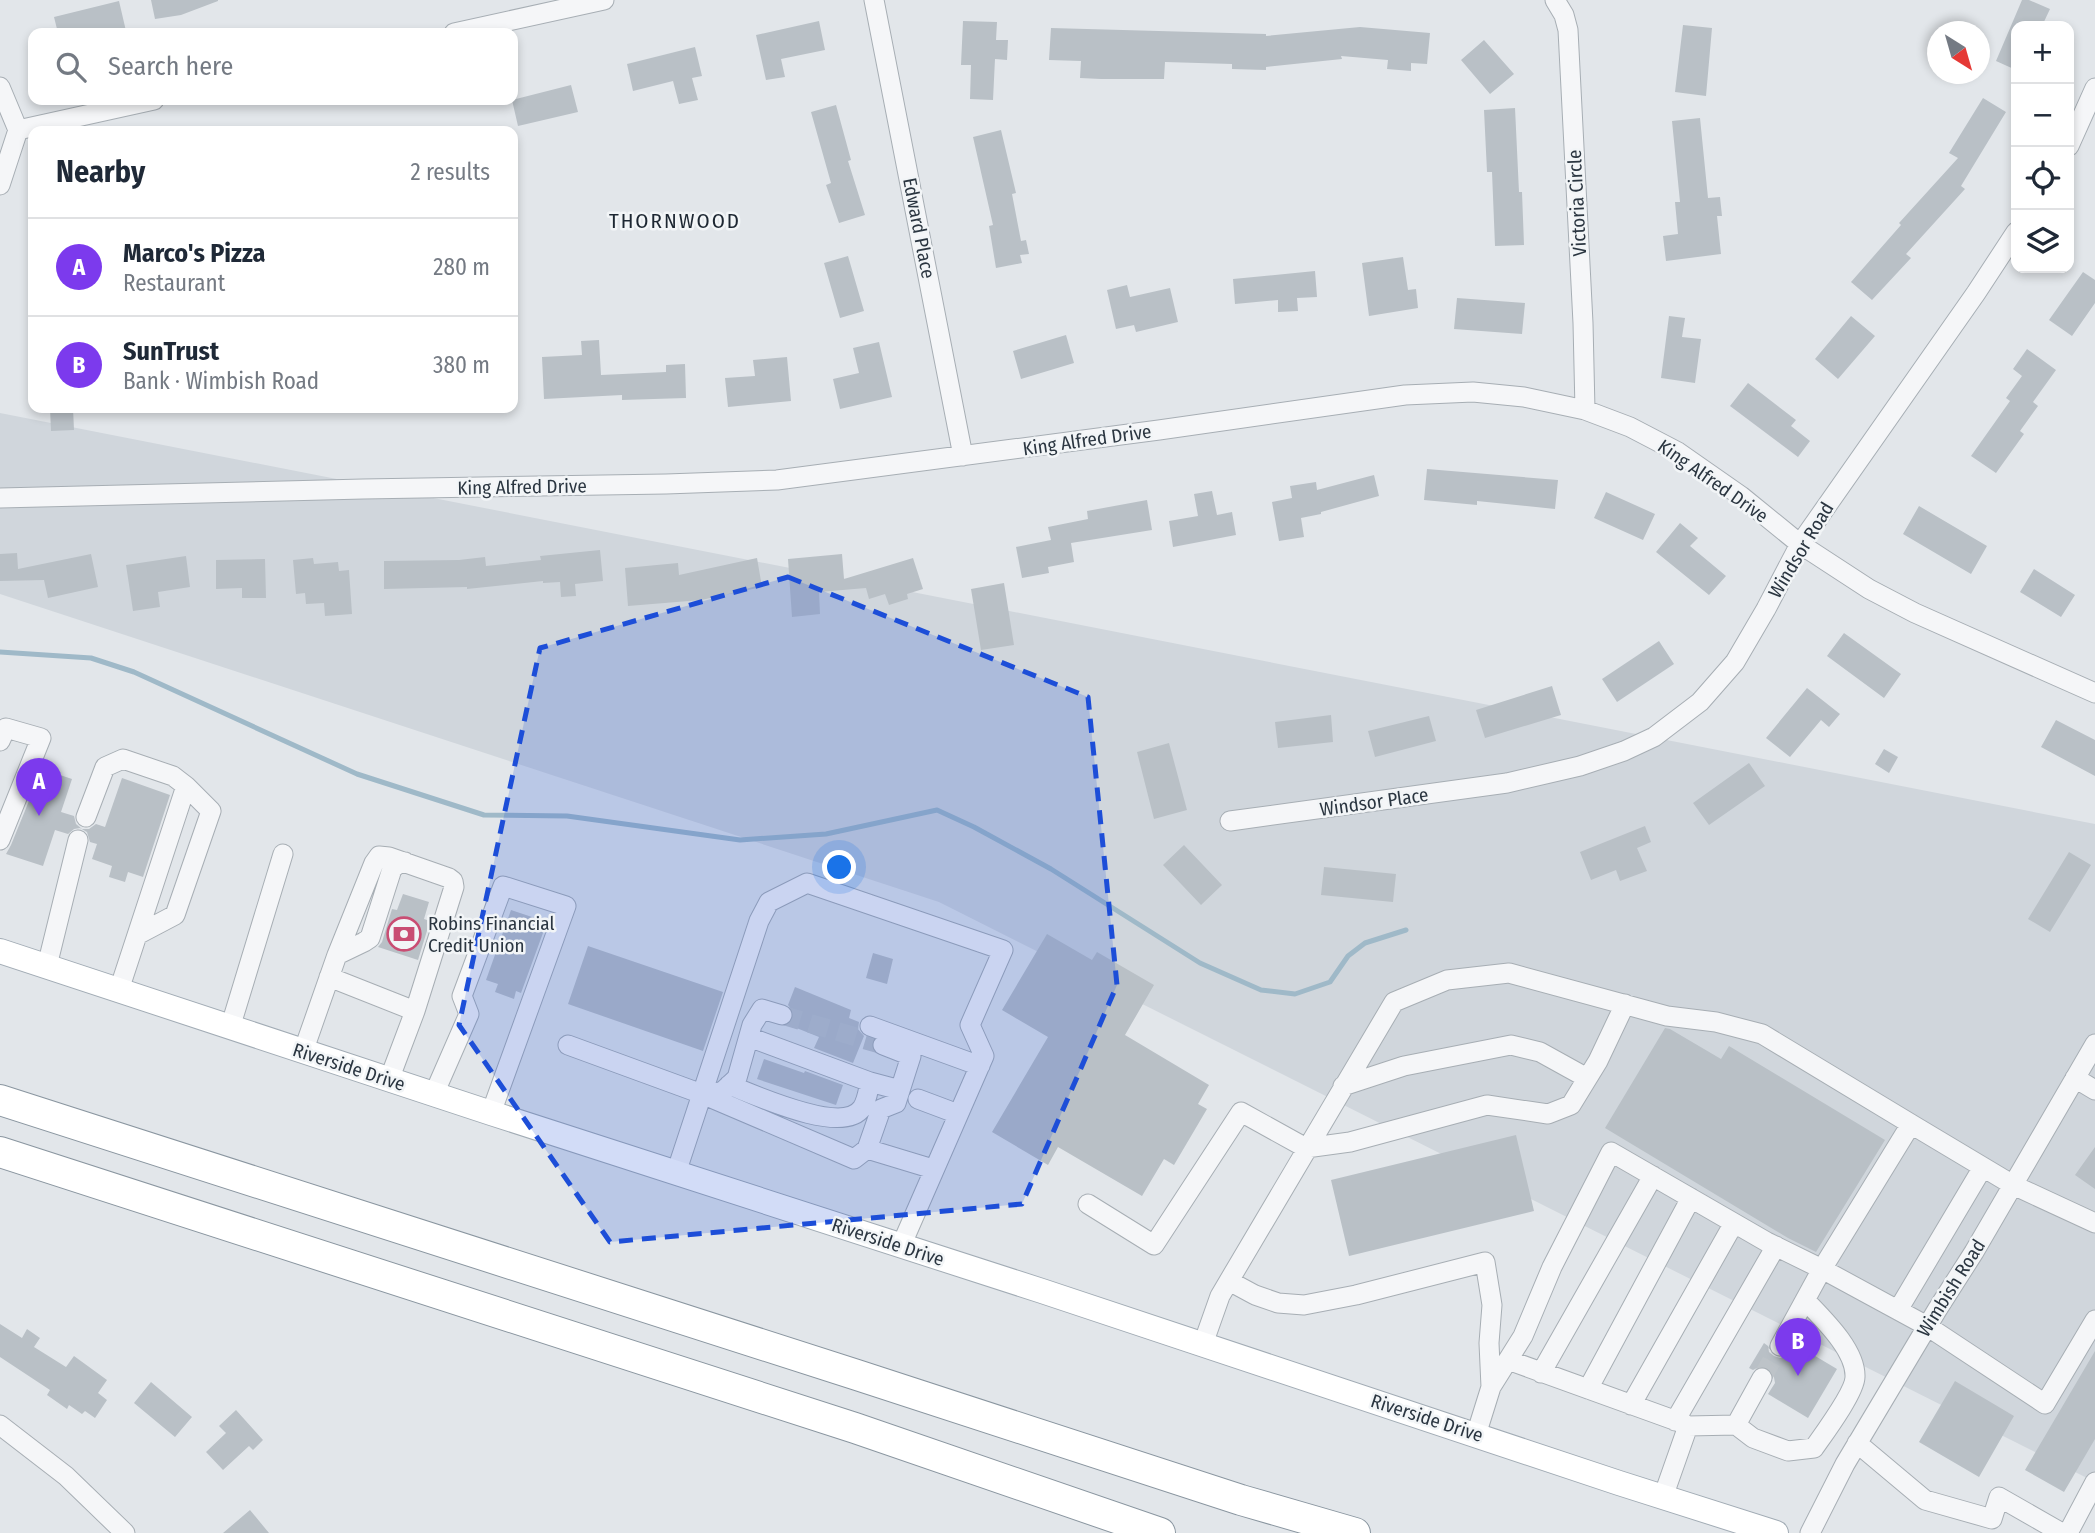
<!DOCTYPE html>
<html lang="en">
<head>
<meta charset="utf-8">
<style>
  body { margin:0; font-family:"Fira Sans Condensed",sans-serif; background:#f6f6f7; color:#1f2937 }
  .controls { position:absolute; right:21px; top:21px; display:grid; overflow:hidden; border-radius:14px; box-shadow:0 4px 10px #0003 }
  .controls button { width:63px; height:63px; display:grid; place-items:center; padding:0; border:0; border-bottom:2px solid #e0e1e3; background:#fff; color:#1f2937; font:35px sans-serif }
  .compass { position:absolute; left:1927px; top:21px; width:63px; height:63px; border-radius:50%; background:#fff; box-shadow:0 4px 10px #0003; rotate:143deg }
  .you { position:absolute; left:840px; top:868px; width:24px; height:24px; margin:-18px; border:5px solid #fff; border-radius:50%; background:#1a73e8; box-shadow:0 0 0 10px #1a73e833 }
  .badge { display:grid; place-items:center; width:46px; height:46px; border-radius:50%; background:#7c3aed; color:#fff; font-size:23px; font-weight:700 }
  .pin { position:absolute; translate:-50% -58px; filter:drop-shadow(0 2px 4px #0008) }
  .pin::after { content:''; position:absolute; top:37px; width:24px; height:21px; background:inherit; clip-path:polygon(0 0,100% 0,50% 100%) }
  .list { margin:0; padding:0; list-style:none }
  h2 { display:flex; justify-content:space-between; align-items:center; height:91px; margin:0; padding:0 28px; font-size:30px }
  h2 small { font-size:23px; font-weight:400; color:#747a83 }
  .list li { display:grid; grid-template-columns:46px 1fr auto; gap:21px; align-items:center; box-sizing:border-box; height:98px; padding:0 28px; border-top:2px solid #e0e1e3 }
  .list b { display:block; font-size:26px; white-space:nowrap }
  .list p { margin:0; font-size:23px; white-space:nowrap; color:#747a83 }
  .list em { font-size:23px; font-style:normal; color:#747a83 }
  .icon { flex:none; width:38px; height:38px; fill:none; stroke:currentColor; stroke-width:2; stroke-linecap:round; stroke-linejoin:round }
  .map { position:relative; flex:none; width:2095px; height:1533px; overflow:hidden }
  .search { position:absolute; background:#fff; box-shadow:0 4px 10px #0003; left:28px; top:28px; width:490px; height:77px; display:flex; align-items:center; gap:18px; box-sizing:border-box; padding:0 24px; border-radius:14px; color:#747a83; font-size:26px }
  .panel { position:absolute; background:#fff; box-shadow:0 4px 10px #0003; left:28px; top:126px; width:490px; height:287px; border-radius:14px }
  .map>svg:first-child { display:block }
  .built { fill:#d0d6dc }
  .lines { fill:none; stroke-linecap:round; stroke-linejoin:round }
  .stream { stroke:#9fb9c8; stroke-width:5 }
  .building { fill:#b9c0c6 }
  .minor-tunnel { stroke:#bdc3c8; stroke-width:19; stroke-dasharray:19 10; stroke-linecap:butt }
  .minor-casing { stroke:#a7aeb4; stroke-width:21 }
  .major-casing { stroke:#a2acb5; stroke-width:26 }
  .highway-casing { stroke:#8a96a0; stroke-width:32 }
  .minor { stroke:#f5f6f8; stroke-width:19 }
  .major { stroke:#fff; stroke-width:24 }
  .highway { stroke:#fff; stroke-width:30 }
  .marked { fill:#1d4ed8; fill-opacity:0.2; stroke:#1d4ed8; stroke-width:5; stroke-dasharray:14 9; stroke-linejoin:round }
  .labels { text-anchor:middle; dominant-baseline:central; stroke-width:5; stroke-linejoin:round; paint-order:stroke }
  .street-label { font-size:19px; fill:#2b3641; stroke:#f2f5f7 }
  .poi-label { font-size:19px; fill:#2b3641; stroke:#f2f5f7; text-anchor:start }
  .neighbourhood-label { font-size:21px; letter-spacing:2px; fill:#1d2732; stroke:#f2f5f7 }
</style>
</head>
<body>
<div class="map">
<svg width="2095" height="1533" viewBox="0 0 2095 1533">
  <rect width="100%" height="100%" fill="#e2e6ea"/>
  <path class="built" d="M0,413l2095,411v658l-1156,-580 -939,-308z"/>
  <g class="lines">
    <path class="stream" d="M0,652l91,6 43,14 223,102 127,41 83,1 173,24 86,-6 111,-24 37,17 77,42 149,94 61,27 34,4 35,-12 18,-26 17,-13 41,-13"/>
  </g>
  <path class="building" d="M151,0h67v1l-37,14 -26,4z
    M2022,0h7l21,9 -8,17h-26v44l-20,-9z
    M119,1l7,30 -9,2h-59l-4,-16z
    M819,21l6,29 -44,9 4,18 -19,3 -10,-45z
    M963,21l34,1 -1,18h12l-1,20 -12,-1 -2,41 -23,-1 1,-34h-10z
    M1683,25l29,3 -6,68 -31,-4z
    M1360,27l70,6 -3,31 -16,-1v8l-24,-2 1,-9 -47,-4 1,3 -76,8v3l-34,-1v-5l-67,-2 -1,17h-63l-21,-1 1,-17 -32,-1 2,-32 215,6v2z
    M1484,40l30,34 -24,20 -29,-34z
    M695,47l7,29 -10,2 6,22 -19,4 -6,-23 -40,10 -6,-27z
    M571,85l7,27 -60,14 -6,-26z
    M1983,98l23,14 -45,74 4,3 -59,65 5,4 -39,42 -21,-18 50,-57 -2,-2 59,-65 -9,-5z
    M836,105l15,55 -3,1 17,54 -26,8 -13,-38 5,-2 -20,-71z
    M1515,108l4,84h3l2,53 -29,1 -3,-74h-5l-3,-62z
    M1700,118l8,80 12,-1 2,19h-5l4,38 -55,7 -3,-25 15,-2 -3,-32h5l-8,-81z
    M1001,130l15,63 -4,1 9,47 5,-1 3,14 -9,1 2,8 -26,5 -7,-42 4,-1 -20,-88z
    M848,256l16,55 -24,7 -16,-55z
    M1403,257l5,33 8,-1 2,19 -49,8 -7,-53z
    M1315,271l2,26 -20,1 1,13 -20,1v-12l-43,4 -2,-25z
    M2083,272l12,8v23l-23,33 -23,-16z
    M1127,285l3,12 40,-9 8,34 -42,10 -2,-7 -18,4 -9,-39z
    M1457,298l68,5 -3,31 -68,-5z
    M1669,316l16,2 -3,19 19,2 -6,44 -34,-5z
    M1851,316l24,20 -37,43 -23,-20z
    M1066,335l8,28 -53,16 -8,-28z
    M599,340l2,35 65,-3v-7l19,-1 1,34 -64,2v-5l-78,4 -2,-42 40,-2 -1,-14z
    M879,342l13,55 -52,12 -7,-30 26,-6 -6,-25z
    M2027,349l29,21 -23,32 5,4 -18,25 4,3 -28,39 -25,-17 39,-55 -4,-3 16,-22 -9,-7z
    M787,357l4,44 -63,6 -3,-29 30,-2 -2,-16z
    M1748,383l48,37 -5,6 19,15 -12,16 -68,-51z
    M50,408h23l1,22 -23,1z
    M1427,469l131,11 -3,29 -78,-8v4l-53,-5z
    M1374,475l5,21 -58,16v2l-20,4 3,19 -25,4 -7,-39 20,-4 -2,-12 26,-4 1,8z
    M1212,491l5,24 15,-3 4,23 -63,12 -4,-26 29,-5 -4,-22z
    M1606,492l49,22 -12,26 -49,-22z
    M1147,500l5,30 -81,13 3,19 -26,5 1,6 -27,5 -6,-31 35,-7 -3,-13 40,-8 -1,-8z
    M1919,506l68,40 -16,28 -68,-40z
    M1680,523l18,15 -8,8 36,30 -17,19 -53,-43z
    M600,550l3,31 -28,3 1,12 -15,1 -1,-15 -17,1v-2l-76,8v-2l-83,2v-28l75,-1 26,-3 1,9 55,-6 -1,-4z
    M17,553l1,16 73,-15 7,33 -50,11 -4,-18 -44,1v-27z
    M842,554l2,25 69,-21 10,31 -16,5 1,5 -19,6 -4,-11 -16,5 -3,-11 -47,4 1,22 -28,3 -4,-58z
    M186,556l4,31 -32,5 2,15 -27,4 -7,-46z
    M313,558l1,6 24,-2 1,9 10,-1 3,44 -27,2 -1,-13 -18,1 -1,-11 -9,1 -3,-34z
    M757,558l5,29 -61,13 -73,6 -3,-38 53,-5 1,12z
    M265,559l1,39h-24v-10l-26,1v-29z
    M2034,569l41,26 -14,22 -41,-25z
    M1004,583l10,62 -33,5 -10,-61z
    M1844,633l57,41 -17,24 -57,-42z
    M1659,641l15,23 -57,38 -15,-23z
    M1552,686l9,29 -76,23 -9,-28z
    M1807,688l33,26 -11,13 -8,-7 -31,37 -24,-19z
    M1331,715l2,27 -55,6 -3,-26z
    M1429,716l7,25 -61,16 -7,-26z
    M2056,720l39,20v36l-54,-29z
    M1169,743l18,67 -33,9 -17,-67z
    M1884,749l14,8 -9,16 -14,-9z
    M1749,763l16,23 -56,39 -16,-22z
    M42,769l30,10 -11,33 13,4 2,8 6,5h7l7,-5 9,3 17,-49 48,17 -27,82 -15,-5 -3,10 -16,-5 3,-11 -20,-7 5,-15 -7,-2 -3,-10 -7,-4 -6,1 -6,5 -13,-4 -12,36 -37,-12 5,-9z
    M1645,826l6,16 -14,6 10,23 -27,10 -4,-11 -25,10 -11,-28z
    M1184,845l38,40 -21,20 -38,-40z
    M2069,852l22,13 -41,67 -22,-13z
    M1324,867l72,7 -3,28 -72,-7z
    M403,894l26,8 -5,17 6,2 -12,39 -40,-13 4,-5 10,-33 5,1z
    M511,910l36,12 -26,71 -5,-2 -2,8 -19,-7 3,-8 -12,-4z
    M1047,934l45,26 5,-8 57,33 -29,50 84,50 -11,19 9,5 -33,56 -10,-6 -22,37 -84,-49 -10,18 -56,-33 56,-95 -46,-27z
    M588,946l135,46 -20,59 -135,-47z
    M873,953l20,6 -6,25 -21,-6z
    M795,987l56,23 -2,8 10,4 -1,7 6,7 -11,27 -39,-15 5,-11 -30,-12 4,-6 1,-6 -6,-8z
    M1665,1028l5,1 51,30 8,-13 156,94 -69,112 -28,-14 -183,-110z
    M764,1059l40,14 1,-2 38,14 -7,20 -79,-26z
    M1516,1135l18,76 -185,45 -18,-76z
    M2095,1147v42l-20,-14z
    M0,1324l22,14 5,-9 13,9 -6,9 32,20 8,-11 33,24 -9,13 9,7 -12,18 -10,-7 -3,3 -13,-9 -2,4 -20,-14 3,-5 -50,-33z
    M1764,1343l4,3 1,6 5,4 6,2 7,-2 8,-12 42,25 -29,49 -40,-24 7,-11 -2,-11 -5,-4 -7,-2 -8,4 -4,-2z
    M2095,1351v88l-31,53 -39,-22z
    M1955,1381l59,35 -35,61 -60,-35z
    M151,1382l41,35 -17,20 -41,-34z
    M236,1410l27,30 -10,10 -4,-4 -26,24 -17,-18 20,-19 -7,-7z
    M250,1510l19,23h-46z"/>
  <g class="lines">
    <path class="minor-tunnel" d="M782,1015l101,30
      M1762,1378l18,-32"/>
    <defs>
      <path id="minor" d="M874,0l89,456
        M1555,0l9,15 4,15 15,293 2,87
        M454,33l150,-33
        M0,87l18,43
        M2069,146l26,-58
        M0,185l18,-55 136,-30
        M0,498l363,-9 303,-5 111,-4 382,-50 246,-35 68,-3 51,5 61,13 45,17 48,25 63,44 59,48 69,45 46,24 180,80
        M0,741l6,-13 35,10 -41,102
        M86,817l19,-50 18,-8 50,17 13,10 -67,204
        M1230,821l277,-38 73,-17 44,-15 30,-14 46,-35 35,-40 31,-53 34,-65 176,-251 40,-61
        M137,935l38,-20 36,-104 -25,-25
        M337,955l27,-13 6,-4 22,-69 6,-5 7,-2
        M47,966l31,-126
        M329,977l86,34
        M870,1026l110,40
        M230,1028l53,-174
        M749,1037l121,45 30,8
        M568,1045l134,49 152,65 13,-10 14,-40 15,-6 15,-47 -28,-11
        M303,1052l34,-97 37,-92 5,-7 10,1 60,21 4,3 1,6 -39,124 -26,69
        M2075,1078l20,12
        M729,1085c26,10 114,51 133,23 5,-7 6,-17 8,-26
        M1343,1086l61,-20 107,-21 29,7 47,26
        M719,1092l4,-1 14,-13 15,-53 10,-16 20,6
        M434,1094l35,-80 -7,-18 41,-110 63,20 -75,207
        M918,1099l40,15
        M867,1149l66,20
        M676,1173l83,-252 10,-19 38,-19 196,67 -33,75 14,31 -83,190
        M1088,1204l66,41 87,-133 65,36 44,-6 137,-37 61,9 23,-9 27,-44 27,-57
        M1229,1281l26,14 23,8 26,2 52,-10 129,-33 7,43 -3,38 2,44
        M1898,1310l85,-143
        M1203,1344l17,-48 174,-294 53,-22 62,-7 158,43 49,6 46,12 149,90
        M1780,1346l42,-77 105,57 118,78 50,-84
        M1508,1360l177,64
        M1541,1373l112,-197
        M1588,1389l103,-191
        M1631,1405l103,-182
        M1675,1421l101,-175
        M0,1425l66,51 59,57
        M1736,1425l26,-47
        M1476,1435l15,-48 32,-51 29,-69 59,-115 156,90 55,27 89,-145 102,61 82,38
        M1857,1443l68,57 67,19 7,-22 63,36
        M1663,1497l25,-71 48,-1 17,13 35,13 26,-3c9,-13 41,-56 41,-71 1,-27 -32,-58 -50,-77
        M1810,1533l35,-69 92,-154 37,-58 121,-208
        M2068,1533l27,-51"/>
      <path id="major" d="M0,951l491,162 551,178 577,192 157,50"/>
      <path id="highway" d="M0,1100l857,275 384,125 114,33
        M0,1152l855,276 305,105"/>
    </defs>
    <use href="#minor" class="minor-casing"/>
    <use href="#major" class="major-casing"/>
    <use href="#highway" class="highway-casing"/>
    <use href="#minor" class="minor"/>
    <use href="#major" class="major"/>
    <use href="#highway" class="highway"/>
  </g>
  <path class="marked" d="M788,577l300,120 29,288 -95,219 -412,38 -151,-217 81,-377z"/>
  <defs>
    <symbol id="bank-ring" viewBox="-11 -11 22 22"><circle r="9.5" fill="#f2f5f7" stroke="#c94d73" stroke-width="1.5"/><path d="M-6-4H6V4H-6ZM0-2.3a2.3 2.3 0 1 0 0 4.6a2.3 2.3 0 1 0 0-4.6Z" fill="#c94d73"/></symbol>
  </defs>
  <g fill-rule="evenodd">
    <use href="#bank-ring" x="385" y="915" width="38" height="38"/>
  </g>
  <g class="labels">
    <g class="street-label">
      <text transform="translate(1577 203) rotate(-93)">Victoria Circle</text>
      <text transform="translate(919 228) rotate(79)">Edward Place</text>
      <text transform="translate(1087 440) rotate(-8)">King Alfred Drive</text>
      <text transform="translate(1713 481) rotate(35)">King Alfred Drive</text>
      <text transform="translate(522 487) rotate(-1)">King Alfred Drive</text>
      <text transform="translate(1801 550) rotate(-59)">Windsor Road</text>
      <text transform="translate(1374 802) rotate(-8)">Windsor Place</text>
      <text transform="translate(349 1067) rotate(18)">Riverside Drive</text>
      <text transform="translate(888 1242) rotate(18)">Riverside Drive</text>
      <text transform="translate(1951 1288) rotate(-58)">Wimbish Road</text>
      <text transform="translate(1427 1418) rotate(18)">Riverside Drive</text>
    </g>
    <g class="poi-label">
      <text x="428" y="923">Robins Financial<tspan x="428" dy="22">Credit Union</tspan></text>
    </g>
    <g class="neighbourhood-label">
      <text x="675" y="221">THORNWOOD</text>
    </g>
  </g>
</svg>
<div class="controls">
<button>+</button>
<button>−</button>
<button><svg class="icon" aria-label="locate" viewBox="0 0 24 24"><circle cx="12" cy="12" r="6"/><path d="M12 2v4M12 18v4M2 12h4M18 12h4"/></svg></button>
<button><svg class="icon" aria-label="layers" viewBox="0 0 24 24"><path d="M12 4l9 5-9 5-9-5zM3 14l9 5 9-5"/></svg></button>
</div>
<svg class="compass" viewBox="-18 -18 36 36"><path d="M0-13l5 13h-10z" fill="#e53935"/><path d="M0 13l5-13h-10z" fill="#747a83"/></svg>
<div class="you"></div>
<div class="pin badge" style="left:39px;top:816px">A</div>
<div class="pin badge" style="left:1798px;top:1376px">B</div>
<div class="search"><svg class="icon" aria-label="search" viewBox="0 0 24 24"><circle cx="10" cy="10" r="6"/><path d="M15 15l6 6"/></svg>Search here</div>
<section class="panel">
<h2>Nearby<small>2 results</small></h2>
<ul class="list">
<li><span class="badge">A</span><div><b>Marco's Pizza</b><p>Restaurant</p></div><em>280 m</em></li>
<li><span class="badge">B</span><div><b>SunTrust</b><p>Bank · Wimbish Road</p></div><em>380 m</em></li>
</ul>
</section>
</div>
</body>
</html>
